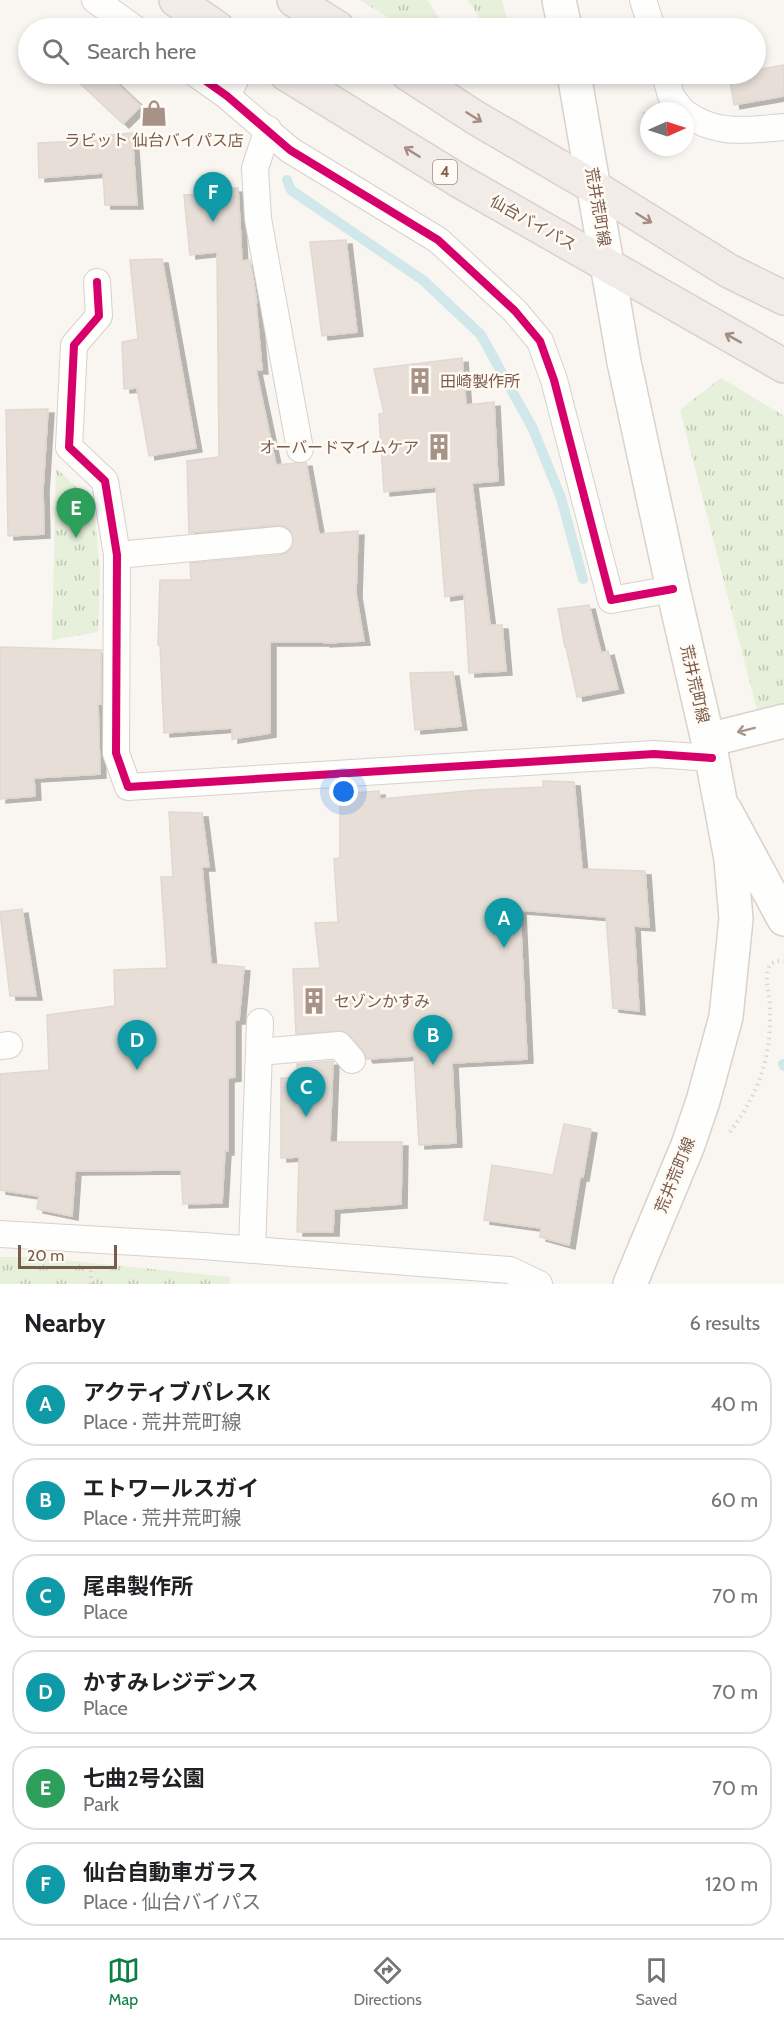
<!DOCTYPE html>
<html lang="en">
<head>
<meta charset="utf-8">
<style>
  body { margin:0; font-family:Cabin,"Noto Sans JP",sans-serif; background:#f2f2f2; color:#202124 }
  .compass { position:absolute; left:640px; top:102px; width:54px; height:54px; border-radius:50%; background:#fff; box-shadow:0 3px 9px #0003; rotate:87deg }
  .scale { position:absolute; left:18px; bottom:15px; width:99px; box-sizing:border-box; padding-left:6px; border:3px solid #7a5c4d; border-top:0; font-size:16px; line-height:21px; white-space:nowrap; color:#7a5c4d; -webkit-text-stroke:4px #fffaf3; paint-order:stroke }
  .you { position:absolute; left:344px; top:792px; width:21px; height:21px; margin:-15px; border:4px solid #fff; border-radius:50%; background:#1a73e8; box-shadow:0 0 0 9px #1a73e833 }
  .badge { display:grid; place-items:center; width:39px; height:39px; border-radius:50%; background:#0b8043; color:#fff; font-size:20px; font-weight:700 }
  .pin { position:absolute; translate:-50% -50px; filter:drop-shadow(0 2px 3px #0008) }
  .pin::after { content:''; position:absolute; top:32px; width:21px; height:18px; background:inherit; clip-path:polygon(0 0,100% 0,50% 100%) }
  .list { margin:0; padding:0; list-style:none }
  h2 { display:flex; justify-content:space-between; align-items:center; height:78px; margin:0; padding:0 24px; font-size:26px }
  h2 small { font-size:20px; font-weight:400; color:#757577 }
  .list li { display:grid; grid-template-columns:39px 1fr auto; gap:18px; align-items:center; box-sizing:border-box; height:84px; margin:0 12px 12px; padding:0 12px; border:2px solid #e0e0e0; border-radius:24px }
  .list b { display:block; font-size:22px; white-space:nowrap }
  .list p { margin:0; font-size:20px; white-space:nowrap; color:#757577 }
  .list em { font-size:20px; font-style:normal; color:#757577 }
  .icon { flex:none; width:33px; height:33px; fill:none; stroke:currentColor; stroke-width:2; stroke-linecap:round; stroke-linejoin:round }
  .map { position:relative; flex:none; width:784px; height:1284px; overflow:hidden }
  .search { position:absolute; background:#fff; box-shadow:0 3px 9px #0003; left:18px; right:18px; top:18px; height:66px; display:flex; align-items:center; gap:15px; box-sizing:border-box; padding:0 21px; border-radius:33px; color:#757577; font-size:22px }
  .sheet { height:654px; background:#fff }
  nav { display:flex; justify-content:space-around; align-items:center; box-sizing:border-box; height:84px; border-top:2px solid #e0e0e0; background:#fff; font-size:16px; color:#757577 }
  nav a { display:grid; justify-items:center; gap:3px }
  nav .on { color:#0b8043 }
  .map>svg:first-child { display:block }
  .grass { fill:url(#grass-tufts) }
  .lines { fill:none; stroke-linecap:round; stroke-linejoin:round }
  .stream { stroke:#d0e8ea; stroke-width:10 }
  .building { fill:#e6ded7; stroke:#e2d8d2; stroke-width:1.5; filter:url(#shadow) }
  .minor-casing { stroke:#d7d1cb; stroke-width:28 }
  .tertiary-casing { stroke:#d7d1cb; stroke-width:36 }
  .secondary-casing { stroke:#d9d2cb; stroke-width:36 }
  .trunk-casing { stroke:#dad1cc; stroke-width:36 }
  .path { stroke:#dcd5d0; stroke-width:4; stroke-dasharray:1.5 4.5; stroke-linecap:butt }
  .minor { stroke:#fefefd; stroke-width:26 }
  .tertiary { stroke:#fefefd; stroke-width:33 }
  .secondary { stroke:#fefefd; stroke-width:33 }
  .trunk { stroke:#f2ece8; stroke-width:33 }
  .cycleway-casing { stroke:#fffaf3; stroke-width:11 }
  .cycleway { stroke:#d6006c; stroke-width:8 }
  .oneway { stroke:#a48e83 }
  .oneway2 { stroke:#a8958b }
  .labels { text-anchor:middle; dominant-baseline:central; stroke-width:5; stroke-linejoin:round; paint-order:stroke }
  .shield { fill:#fffaf3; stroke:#a28b7f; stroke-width:1.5 }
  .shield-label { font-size:15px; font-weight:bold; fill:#7a5c4d }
  .poi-label { font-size:16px; fill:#7a5c4d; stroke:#fffaf3; text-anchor:start }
  .street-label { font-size:16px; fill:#7a5c4d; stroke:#fffaf3 }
</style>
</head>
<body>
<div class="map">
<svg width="784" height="1284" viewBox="0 0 784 1284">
  <defs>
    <pattern id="grass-tufts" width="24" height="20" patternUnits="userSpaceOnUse" patternTransform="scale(1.5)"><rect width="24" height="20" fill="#e7f0db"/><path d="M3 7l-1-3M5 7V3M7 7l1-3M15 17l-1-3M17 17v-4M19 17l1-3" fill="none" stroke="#c0c6b4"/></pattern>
    <filter id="shadow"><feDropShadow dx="6" dy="4" stdDeviation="0" flood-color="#0004"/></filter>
  </defs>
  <rect width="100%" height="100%" fill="#f9f5f0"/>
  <path class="grass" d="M360,0h67l19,28h-41z
    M468,0h34l7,28h-23z
    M721,378l63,38v291l-26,7 -78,-304z
    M56,468l38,36 6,68 -2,60 -46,8z
    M0,1257h33l197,20v7h-230z"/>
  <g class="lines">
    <path class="stream" d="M287,180l4,10 133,91 57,54 52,94 28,69 22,81
      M783,1064l1,2"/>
  </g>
  <path class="building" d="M784,65v31l-50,9 -5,-30 27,-1v-4z
    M70,74h37l34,32 -18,18z
    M132,133l5,72h-32l-2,-32 -64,5 -1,-35 64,-3 -1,-4z
    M238,188l4,73 8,-1 7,43h-1l6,67h-6l20,95 30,-3 13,72 39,-3 -2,63 8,47 -40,2v-1h-54v91l-38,6v-11l-68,5 -4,-88h-2l2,-65h31l-1,-17 90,-8 8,-3 5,-6 1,-8 -3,-7 -5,-4 -8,-2 -89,8 -2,-72 32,-4 -2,-205 -27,3 -6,-60 32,-2v-4z
    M346,240l11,92 -35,4 -12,-94z
    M162,259l34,189 -47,8 -12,-68 -13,1 -2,-47 16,-3 -8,-79z
    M462,358l4,47 28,-3 4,79 -26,2 18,142h12l4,46 -37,2 -5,-79 -19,3 -9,-110 -52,5 -5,-78 5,-1 -10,-44z
    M48,409l-5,80 1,45 -36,2 -2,-126z
    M589,605l12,48 7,-2 10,38 -41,8 -11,-50h-1l-7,-38z
    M0,647l101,3v54h-3l2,70 -66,4 1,18 -35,3z
    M453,672l8,54 -46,4 -5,-57z
    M543,781l31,1 8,87 63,2 4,56 -15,-1 5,85 -26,-3 -7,-91 -86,-7 7,149 -75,4 4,80 -37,2 -5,-89 -47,3 -4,-9 -19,-19 -48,3 -3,-65 27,-1 -5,-45 23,-1 -4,-63 6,-1v-64l39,-3 1,8 98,-9 65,-3z
    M169,812l33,1 7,54h-7l9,97 33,3 -5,53h-4v57l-7,1v73h-3l-3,52 -39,1 -2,-34 -106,1 -3,45 -35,-7 2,-13 -39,-6v-116l49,-4 -2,-55 68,-9 -1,-36 53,-2 -6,-91h12z
    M22,909l14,87h-26l-10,-84z
    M333,1061l-3,81h72l-1,62 -67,5 -1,23h-36l2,-75 -18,1v-80h17l-1,-14z
    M564,1124l27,5 -8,48h-3l-11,68 -29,-8 1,-9 -57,-8 8,-55 61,10z"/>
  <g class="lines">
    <defs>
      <path id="minor" d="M95,0l39,28
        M643,0l9,28
        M196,74l31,22 63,54 148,90 77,71 25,30 14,39 57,220 62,-11
        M665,74l6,22 11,15
        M227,96l11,-22
        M685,113c32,23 62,17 99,14
        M268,129l-13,39 3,51 42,230
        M97,282l2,34 -25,29 -5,102 36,34 12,74 -1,198 12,34 526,-33 58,4
        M117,555l162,-15
        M0,1046l9,-1
        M259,1052l80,-7 13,15
        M0,1234l203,12 307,24 29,14
        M252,1250l8,-228"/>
      <path id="tertiary" d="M725,810l59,109"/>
      <path id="secondary" d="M559,0l6,28
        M574,74l50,288 49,227 39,169 19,101 5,60 -10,98 -23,84 -15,44 -58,139
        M708,740l76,-19"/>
      <path id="trunk" d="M176,0l41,28
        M294,0l44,28
        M286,74l172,106 326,186
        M408,74l68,44 118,69 135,84 55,27"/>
    </defs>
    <use href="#minor" class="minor-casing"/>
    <use href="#tertiary" class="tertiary-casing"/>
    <use href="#secondary" class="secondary-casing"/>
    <use href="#trunk" class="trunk-casing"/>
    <path class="path" d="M642,132l3,-20
      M730,1132c29,-40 41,-72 40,-122 0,-16 -7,-30 0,-46l7,-3 7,1
      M91,1284v-17"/>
    <use href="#minor" class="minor"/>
    <use href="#tertiary" class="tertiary"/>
    <use href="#secondary" class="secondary"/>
    <use href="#trunk" class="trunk"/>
    <defs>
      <path id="cycleway" d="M196,74l31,22 63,54 148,90 77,71 25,30 14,39 57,220 62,-11
        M97,282l2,34 -25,29 -5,102 36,34 12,74 -1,198 12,34 526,-33 58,4"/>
    </defs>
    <use href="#cycleway" class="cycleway-casing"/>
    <use href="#cycleway" class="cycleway"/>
  </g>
  <defs><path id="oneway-shaft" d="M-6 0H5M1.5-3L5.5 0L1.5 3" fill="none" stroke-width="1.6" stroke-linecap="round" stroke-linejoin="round" transform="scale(1.5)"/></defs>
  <g class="oneway">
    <use href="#oneway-shaft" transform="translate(474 117) rotate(32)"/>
    <use href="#oneway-shaft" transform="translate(412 152) rotate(-148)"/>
    <use href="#oneway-shaft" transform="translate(644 218) rotate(32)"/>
    <use href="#oneway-shaft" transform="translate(733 338) rotate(-151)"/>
  </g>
  <use class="oneway2" href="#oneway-shaft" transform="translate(746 730) rotate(166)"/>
  <defs>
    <symbol id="shop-bare" viewBox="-9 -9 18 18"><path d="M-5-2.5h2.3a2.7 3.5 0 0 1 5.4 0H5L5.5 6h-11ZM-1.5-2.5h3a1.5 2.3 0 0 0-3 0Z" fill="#a69286" stroke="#fffaf3" stroke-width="2.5" paint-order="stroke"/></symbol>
    <symbol id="building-bare" viewBox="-9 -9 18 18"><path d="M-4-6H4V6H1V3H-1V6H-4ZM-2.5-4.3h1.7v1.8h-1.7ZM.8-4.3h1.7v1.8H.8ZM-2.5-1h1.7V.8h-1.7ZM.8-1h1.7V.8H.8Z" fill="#a69286" stroke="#fffaf3" stroke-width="2.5" paint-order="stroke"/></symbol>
  </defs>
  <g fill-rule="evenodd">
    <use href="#shop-bare" x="135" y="94" width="38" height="38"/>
    <use href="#building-bare" x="401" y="362" width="38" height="38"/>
    <use href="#building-bare" x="420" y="428" width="38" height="38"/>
    <use href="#building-bare" x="295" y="982" width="38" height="38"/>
  </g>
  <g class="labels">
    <rect class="shield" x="433" y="160" width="24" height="24" rx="4.5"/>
    <g class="shield-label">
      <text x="445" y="172">4</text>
    </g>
    <g class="poi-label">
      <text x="154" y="140" text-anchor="middle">ラビット 仙台バイパス店</text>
      <text x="440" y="381">田崎製作所</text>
      <text x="419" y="447" text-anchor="end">オーバードマイムケア</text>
      <text x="334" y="1001">セゾンかすみ</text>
    </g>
    <g class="street-label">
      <text transform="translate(598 207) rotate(80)">荒井荒町線</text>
      <text transform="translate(533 223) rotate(29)">仙台バイパス</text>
      <text transform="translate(695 684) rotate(77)">荒井荒町線</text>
      <text transform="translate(675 1175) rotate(-68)">荒井荒町線</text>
    </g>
  </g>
</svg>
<svg class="compass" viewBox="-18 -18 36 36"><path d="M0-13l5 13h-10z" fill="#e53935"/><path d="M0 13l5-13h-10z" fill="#757577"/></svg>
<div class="scale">20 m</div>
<div class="you"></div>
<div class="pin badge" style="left:504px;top:948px;background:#0f9aa8">A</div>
<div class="pin badge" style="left:433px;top:1065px;background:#0f9aa8">B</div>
<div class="pin badge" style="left:306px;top:1117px;background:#0f9aa8">C</div>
<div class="pin badge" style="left:137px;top:1070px;background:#0f9aa8">D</div>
<div class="pin badge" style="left:76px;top:538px;background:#2e9e5b">E</div>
<div class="pin badge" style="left:213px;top:222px;background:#0f9aa8">F</div>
<div class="search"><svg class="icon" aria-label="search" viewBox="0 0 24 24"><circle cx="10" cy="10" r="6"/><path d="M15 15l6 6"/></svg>Search here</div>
</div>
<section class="sheet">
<h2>Nearby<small>6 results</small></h2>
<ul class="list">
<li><span class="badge" style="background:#0f9aa8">A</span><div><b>アクティブパレスK</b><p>Place · 荒井荒町線</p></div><em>40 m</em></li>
<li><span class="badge" style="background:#0f9aa8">B</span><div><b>エトワールスガイ</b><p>Place · 荒井荒町線</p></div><em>60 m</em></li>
<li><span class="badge" style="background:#0f9aa8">C</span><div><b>尾串製作所</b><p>Place</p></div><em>70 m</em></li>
<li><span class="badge" style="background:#0f9aa8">D</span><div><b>かすみレジデンス</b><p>Place</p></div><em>70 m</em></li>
<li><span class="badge" style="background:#2e9e5b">E</span><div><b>七曲2号公園</b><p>Park</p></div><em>70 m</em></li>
<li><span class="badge" style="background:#0f9aa8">F</span><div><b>仙台自動車ガラス</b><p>Place · 仙台バイパス</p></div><em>120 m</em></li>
</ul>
</section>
<nav>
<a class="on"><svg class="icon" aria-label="map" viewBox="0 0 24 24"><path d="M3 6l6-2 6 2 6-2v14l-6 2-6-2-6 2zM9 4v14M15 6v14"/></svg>Map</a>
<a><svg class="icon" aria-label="directions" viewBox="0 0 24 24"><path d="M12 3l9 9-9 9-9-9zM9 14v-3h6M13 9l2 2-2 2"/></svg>Directions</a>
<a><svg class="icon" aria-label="saved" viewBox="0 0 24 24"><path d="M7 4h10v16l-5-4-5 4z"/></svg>Saved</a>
</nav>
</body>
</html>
